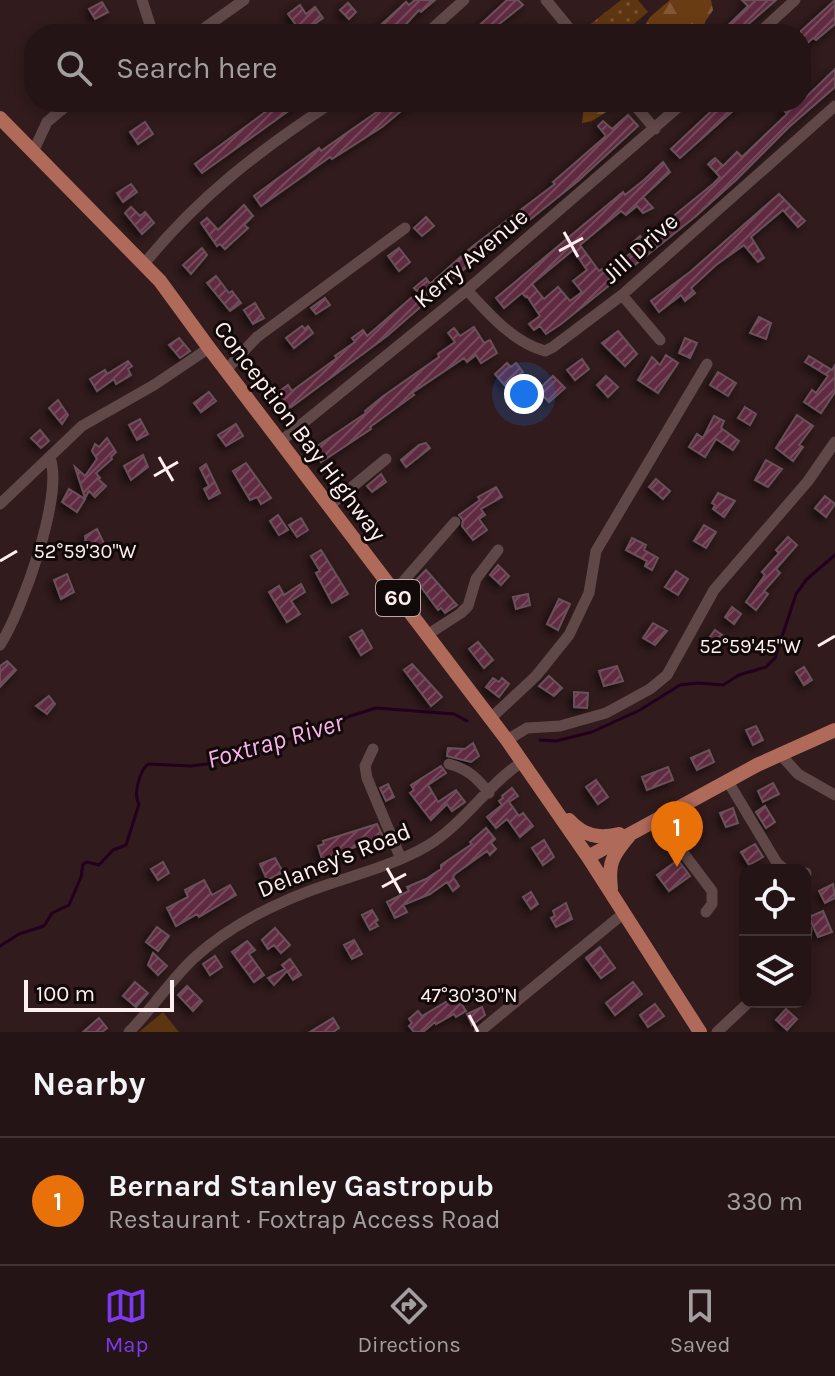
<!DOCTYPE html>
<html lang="en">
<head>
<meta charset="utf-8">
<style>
  body { margin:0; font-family:Karla,sans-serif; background:#312122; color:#f1f3f6 }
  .controls { position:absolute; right:24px; bottom:24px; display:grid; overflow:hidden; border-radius:16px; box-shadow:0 4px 12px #0003 }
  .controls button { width:72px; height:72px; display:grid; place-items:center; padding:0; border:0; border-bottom:2px solid #423334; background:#251415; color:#f1f3f6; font:40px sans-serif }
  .scale { position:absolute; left:24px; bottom:20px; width:150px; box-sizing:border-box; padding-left:8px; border:4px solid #ffeff0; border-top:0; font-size:22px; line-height:28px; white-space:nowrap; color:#ffeff0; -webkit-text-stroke:6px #120909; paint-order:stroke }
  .you { position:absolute; left:524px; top:394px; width:28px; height:28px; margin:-20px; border:6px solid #fff; border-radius:50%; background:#1a73e8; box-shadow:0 0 0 12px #1a73e833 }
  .badge { display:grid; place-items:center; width:52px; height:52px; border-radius:50%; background:#7c3aed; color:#fff; font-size:26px; font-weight:700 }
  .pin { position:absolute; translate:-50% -66px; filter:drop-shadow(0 2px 4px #0008) }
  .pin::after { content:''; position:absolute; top:42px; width:28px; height:24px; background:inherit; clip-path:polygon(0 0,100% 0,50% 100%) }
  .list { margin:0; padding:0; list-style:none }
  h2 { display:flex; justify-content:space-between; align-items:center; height:104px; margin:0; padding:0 32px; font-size:34px }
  h2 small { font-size:26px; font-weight:400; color:#a39ea0 }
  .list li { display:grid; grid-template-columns:52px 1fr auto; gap:24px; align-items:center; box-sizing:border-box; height:128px; padding:0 32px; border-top:2px solid #423334 }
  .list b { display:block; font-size:30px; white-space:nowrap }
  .list p { margin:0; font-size:26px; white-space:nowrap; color:#a39ea0 }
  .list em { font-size:26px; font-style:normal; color:#a39ea0 }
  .icon { flex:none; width:44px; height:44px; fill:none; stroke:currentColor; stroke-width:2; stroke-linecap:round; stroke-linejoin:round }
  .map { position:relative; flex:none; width:835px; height:1032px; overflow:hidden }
  .search { position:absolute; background:#251415; box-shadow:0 4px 12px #0003; left:24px; right:24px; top:24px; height:88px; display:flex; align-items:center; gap:20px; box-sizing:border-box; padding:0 28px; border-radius:32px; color:#a39ea0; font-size:30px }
  .sheet { height:232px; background:#251415 }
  nav { display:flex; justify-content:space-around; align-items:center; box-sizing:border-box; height:112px; border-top:2px solid #423334; background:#251415; font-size:22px; color:#a39ea0 }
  nav a { display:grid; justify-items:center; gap:4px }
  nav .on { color:#7c3aed }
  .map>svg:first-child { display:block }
  .grass { fill:url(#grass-dots) }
  .forest { fill:url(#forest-firs) }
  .pitch { fill:#5e3511 }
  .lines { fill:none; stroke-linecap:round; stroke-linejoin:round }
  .stream { stroke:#22001e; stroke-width:3 }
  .building { fill:url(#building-hatch); stroke:#69515a; stroke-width:2; fill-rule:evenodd; filter:url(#shadow) }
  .minor { stroke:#604748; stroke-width:11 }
  .major { stroke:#b06a59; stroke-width:14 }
  .ticks { fill:none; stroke:#ffeff0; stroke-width:3 }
  .labels { text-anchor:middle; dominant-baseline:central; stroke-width:6; stroke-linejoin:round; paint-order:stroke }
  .shield { fill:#120909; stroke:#b8aaab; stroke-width:2 }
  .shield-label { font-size:22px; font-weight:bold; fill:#ffeff0 }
  .street-label { font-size:24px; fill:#ffeff0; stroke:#120909 }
  .water-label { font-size:26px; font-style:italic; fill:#fbb2ec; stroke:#120909 }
  .ticks-label { font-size:20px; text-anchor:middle; fill:#ffeff0; stroke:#120909; stroke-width:6; stroke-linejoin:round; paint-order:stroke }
</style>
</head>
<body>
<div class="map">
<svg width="835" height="1032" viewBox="0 0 835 1032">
  <defs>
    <pattern id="grass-dots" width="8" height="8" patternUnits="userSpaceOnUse" patternTransform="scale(2)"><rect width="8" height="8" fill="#5e3511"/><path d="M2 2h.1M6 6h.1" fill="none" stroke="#765334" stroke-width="1.8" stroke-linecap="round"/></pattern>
    <pattern id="forest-firs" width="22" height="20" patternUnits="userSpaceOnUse" patternTransform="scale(2)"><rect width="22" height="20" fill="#693c13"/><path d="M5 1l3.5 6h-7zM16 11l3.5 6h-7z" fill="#805836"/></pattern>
    <pattern id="building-hatch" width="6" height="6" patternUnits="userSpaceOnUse" patternTransform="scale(2)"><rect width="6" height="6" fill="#602a41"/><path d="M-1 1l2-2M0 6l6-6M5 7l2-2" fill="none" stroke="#78495d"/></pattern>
    <filter id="shadow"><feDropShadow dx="-3.5" dy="3.5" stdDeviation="4" flood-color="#0009"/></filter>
  </defs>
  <rect width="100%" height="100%" fill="#311b1c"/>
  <path class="grass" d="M621,0h17l10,12 -26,22h-44z"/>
  <path class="forest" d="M670,0h41l2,10 -8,12 -2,10 -64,2 11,-17z
    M579,102h43l-30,19 -10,2 2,-18z"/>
  <path class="pitch" d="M163,1012l16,20h-40z"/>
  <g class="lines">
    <path class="stream" d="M540,740l16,1 36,-9 48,-22 40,-25 18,-2 25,2 16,-10 27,-8 9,-9 21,-64 11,-15 28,-24
      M0,946l19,-12 25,-8 8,-13 17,-8 12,-28 2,-13 4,-2 12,3 14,-15 13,-5 13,-41c-6,-9 0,-32 9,-40l43,2 16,-2 48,-18 59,-12 36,-18 26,-8 78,6 13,7"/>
  </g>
  <path class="building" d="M415,0h20l-14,12 -2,-2 -22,24h-26l35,-32 3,3z
    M507,0h11l5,5 -30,24 5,5h-28z
    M742,0h34l-39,34h-18l29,-28z
    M835,0v24l-19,16 -3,-2 -12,11v-18z
    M102,2l6,10 -13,7 -6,-10z
    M348,3l8,9 -7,7 -9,-9z
    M300,5l6,9 9,-7 8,11 -21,15 -14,-19z
    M835,69v18l-46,40 -53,53 -40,36 -135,108 -15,10 -6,-8 -6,4 -5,-6 11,-8 -13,-20 -1,1 -4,-4 -18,15 -8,-10 127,-106 2,3 19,-15 19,-18 7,10 -27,25 10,11 -10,5 -6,-7 -11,9 -5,-4 -41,34 19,26 3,-2 3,4 30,-23 -4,-6 9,-8 4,4 69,-56 7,-7 -12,-13 7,-6 8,8 14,-14 5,5 45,-43 -4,-5 8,-7h10zM573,250l14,20 -14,11 9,11 -12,9 -12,-14 -14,12 -12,-15z
    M279,102h22l-99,71 -7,-9z
    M391,102h21l-30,25 -50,32 -2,-2 -69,49 -7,-10 65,-48 2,3z
    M721,102h22l-63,56 -9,-9z
    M628,115l10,11 -60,55 -76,61 -40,29 -75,65 -104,77 -11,-16 16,-12 4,6 45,-33 -2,-2 20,-14 -3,-4 11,-8 4,6 51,-44 -4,-4 12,-10 4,6 43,-38 82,-62 -2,-2 53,-46 -8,-10 5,-5 9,8z
    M145,122l8,12 -15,10 -8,-12z
    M131,184l6,8 -14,10 -6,-9z
    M779,194l26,27 -7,6 -15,-17 -32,27 13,21 -6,4 -14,-17 -28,20 -25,23 4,5 -10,8 -4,-6 -22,17 -8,-11 39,-29z
    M244,205l9,11 -9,9 4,3 -23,21 -5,-5 -3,2 -16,-23 6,-5 11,12z
    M131,207l9,9 5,-4 9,11 -12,11 -17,-21z
    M426,217l8,9 -12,10 -8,-8z
    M202,248l5,7 -16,19 -8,-9z
    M399,248l11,14 -11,9 -11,-15z
    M216,276l13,17 3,-2 9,12 -11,8 -23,-28z
    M325,298l5,7 -14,9 -5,-6z
    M255,303l9,15 -11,6 -9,-14z
    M759,317l12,6 -5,16 -16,-6z
    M302,326l3,3 3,-3 5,7 -19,15 -8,-10z
    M474,327l10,16 6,-3 7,13 -16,10 -5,-8 -9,7 -3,-4 -52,35 2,2 -44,32 1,2 -50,33 -8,-13 53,-36 -1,-2 17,-14 57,-40 -1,-3 17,-12 -7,-9 6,-5 6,8z
    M618,331l19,23 -12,12 -23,-23z
    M179,338l11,13 -10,7 -11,-13z
    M685,338l12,5 -7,15 -11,-5z
    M666,355l12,8 -20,30 -20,-13 14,-23 8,8z
    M809,356l23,14 3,-5v27l-14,21 -17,-11 8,-12 4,3 12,-17 -23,-14z
    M582,359l7,10 -14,11 -8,-10z
    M128,361l4,5 -4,3 3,6 -15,9 -2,-5 -17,12 -7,-12 15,-9 2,4z
    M507,363l4,4 5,-4 7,9 -5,4 2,3 -12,10 -13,-15z
    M718,372l18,11 -8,13 -18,-11z
    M553,376l12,12 -16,14 -11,-12z
    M606,376l12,11 -10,10 -11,-12z
    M209,392l7,9 -15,11 -7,-9z
    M58,400l10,15 -6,9 -13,-16z
    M745,407l11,7 -6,11 -12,-7z
    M797,415l16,11 -14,19 4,2 -10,14 -17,-13z
    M714,416l10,5 -3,7 18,13 -6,9 -17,-11 -11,18 -16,-10 8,-13 6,4z
    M140,419l8,15 -11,6 -8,-15z
    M236,424l7,12 -17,10 -8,-11z
    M40,430l9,11 -8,7 -10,-10z
    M107,438l9,14 -5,5 1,2 -16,14 4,5 -2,1 8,7 -11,11 -6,-6 -4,7 -10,-31 10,9 12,-17 -5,-8 3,-7 4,3z
    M426,443l4,5 -24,19 -5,-7 18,-15z
    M143,455l5,12 -17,13 -7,-14z
    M766,460l16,9 -14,18 -13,-7z
    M246,463l25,35 -10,6 -4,-7 -7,3 -17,-29z
    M206,464l14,29 -11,6 -5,-10 5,-3 -9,-18z
    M381,474l5,8 -14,10 -5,-6z
    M656,479l14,12 -7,8 -14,-12z
    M496,487l6,10 -21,12 4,6 -6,4 8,11 -14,10 -11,-14 1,-6 -4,-5 21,-15 -2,-3z
    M69,489l16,10 -8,13 -15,-10z
    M718,493l17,8 -11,16 -11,-8 2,-4 -3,-2z
    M825,496l10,8 -9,13 -11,-9z
    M278,515l10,15 -9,5 -9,-14z
    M301,518l7,12 -11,7 -8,-12z
    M704,525l12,7 -10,16 -12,-7z
    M97,529l9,19 -13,6 -7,-10 -1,-8z
    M788,537l9,8 -21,24 4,4 -16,18 4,3 -12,16 -10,-8 19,-27 -3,-3 17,-19 -3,-3z
    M632,538l14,7 -2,5 14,8 -6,12 -7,-4 2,-5 -21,-11z
    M321,550l27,44 -16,9 -16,-30 4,-2 -9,-15z
    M498,565l11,11 -8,9 -11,-10z
    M426,570l31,35 -12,8 -4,-5 -3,2 -22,-30z
    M676,571l12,8 -10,16 -13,-8z
    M67,574l7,18 -13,7 -7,-19z
    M301,584l4,8 -14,9 9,13 -13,8 -18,-30 10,-6 5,9z
    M528,594l2,11 -14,4 -3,-12z
    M559,599l11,5 -12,26 -11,-6z
    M732,607l9,7 -7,10 -9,-7z
    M653,623l14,8 -12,14 -12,-7z
    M362,630l10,18 -11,7 -11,-18z
    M715,630l10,7 -8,12 -10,-8z
    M478,642l15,18 -9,8 -15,-19z
    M7,661l9,9 -16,17v-21z
    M412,664l30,33 -11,9 -27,-36z
    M617,666l6,15 -19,5 -5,-15z
    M804,667l8,13 -8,5 -8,-13z
    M549,676l13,12 -8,8 -15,-10z
    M493,678l6,4 3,-4 7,6 -10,13 -13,-10z
    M574,692l14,1 -1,15 -13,-1z
    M49,696l6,8 -8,10 -11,-8z
    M756,726l7,14 -10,5 -7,-15z
    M473,743l6,13 -8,6 -24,-6 1,-8 17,1z
    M709,750l5,12 -17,8 -6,-12z
    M441,766l5,7 -18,12 10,17 18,-12 9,12 -13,9 -5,-7 -16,16 -21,-27 4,-3 -3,-5z
    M668,767l5,13 -26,10 -5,-13z
    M596,780l12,17 -10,7 -12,-17z
    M773,783l6,11 -16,8 -5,-11z
    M388,784l6,13 -8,4 -6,-13z
    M512,788l6,8 -9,6 10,14 4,-3 10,13 -13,11 -13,-18 -11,9 -9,-11 15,-12 -3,-4 4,-3 -1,-2z
    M765,806l10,16 -9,6 -10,-16z
    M733,808l5,15 -12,4 -6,-14z
    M377,824l6,13 -61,22 -4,-13 6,-2 -1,-3z
    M486,828l9,11 -4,4 5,6 -6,6 -3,-4 -32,23 -2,3 6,9 -6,5 -6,-9 -17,12 -27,11 4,7 -12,6 -8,-16 22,-11 -2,-4 19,-8 15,-10v-4l31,-21 -2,-2z
    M544,840l10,17 -11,8 -11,-17z
    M755,844l8,13 -14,8 -8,-13z
    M275,858l8,14 -16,8 -7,-16z
    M678,860l12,16 -21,15 -12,-16z
    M163,862l6,11 -11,7 -7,-11z
    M204,880l8,15 18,-10 6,10 -37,22 -2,-3 -21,12 -9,-18 21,-11 -3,-7z
    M833,884l2,14 -10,5 -6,-12z
    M531,892l7,12 -7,5 -8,-12z
    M566,903l6,16 -16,8 -5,-9 4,-2 -2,-5z
    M372,910l6,10 -3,2 3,4 -8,4 -8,-15z
    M823,911l9,21 -14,5 -9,-20z
    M157,927l12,9 -11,15 -12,-9z
    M275,928l15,17 -9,8 -7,-8 -6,4 -6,-9z
    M354,940l8,14 -10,5 -8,-14z
    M247,941l8,9 -6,4 15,21 -10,7 -22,-30z
    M600,947l15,21 -14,10 -15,-20z
    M153,953l14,13 -9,9 -10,-10z
    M215,956l7,11 -12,8 -7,-11z
    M290,959l11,16 -8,5 -6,-9 -13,14 -6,-7 17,-9 -3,-4z
    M135,982l13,11 -12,14 -13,-11z
    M633,982l9,12 -27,21 -9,-12z
    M187,986l15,15 -9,10 -15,-16z
    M456,996l10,15 -10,6 -2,-3 -18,10 -1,-2 -12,10h-9l-5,-6 3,-3 -3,-4 9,-8 4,5z
    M655,1004l9,12 -16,11 -8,-12z
    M482,1007l3,8 -13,10 -5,-11z
    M786,1009l11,10 -10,11 -11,-10z
    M99,1018l8,10 -5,4h-19z
    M333,1018l6,10 -6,4h-23z"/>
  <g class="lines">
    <path class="minor" d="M142,0l11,34
      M546,0l28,34
      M196,34l48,-34
      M426,34l38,-34
      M758,34l37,-34
      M632,102l23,27
      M34,150l13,-28 24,-20
      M144,264c54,-67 117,-115 189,-162
      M467,290c22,24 46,52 78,61l8,-4 69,-52 213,-189
      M622,295l38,45
      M226,370l31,-33 148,-109
      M281,441l186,-151 217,-188
      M0,504l82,-78 72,-41 55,-37
      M329,506l57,-47
      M394,592l61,-70
      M427,635l34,-22 7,-7 8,-27 22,-29
      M0,645c22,-34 64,-150 50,-187
      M491,718l45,-42 33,-41 20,-42 7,-42 111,-187
      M507,740l20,-12 33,-2 46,-13 44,-24 17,-14 47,-85 94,-109 27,-39
      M373,749l-8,17 2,12 34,81
      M780,754l18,20 37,21
      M449,764c19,5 28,14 40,29
      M727,780l50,83 8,7
      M657,818l55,73v13l-6,8
      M805,873h1
      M805,925l2,5 -2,14
      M129,1032c23,-23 41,-51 64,-73 26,-24 60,-44 92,-58 47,-22 97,-29 142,-55 37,-22 60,-61 95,-84
      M479,1032l145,-119
      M717,1032l32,-30"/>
    <path class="major" d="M0,118l160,163 49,67 298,392 81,117 112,175
      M569,820c15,16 29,19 50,14
      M588,857l169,-92 78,-35
      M611,889c-3,-26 1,-33 18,-53"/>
  </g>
  <path class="ticks" d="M564,232l14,25M559,251l24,-13M159,457l14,24M154,476l24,-14M0,561l17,-10M818,646l17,-10M387,868l14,25M382,887l24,-13M469,1015l9,17"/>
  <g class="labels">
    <rect class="shield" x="376" y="580" width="44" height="36" rx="6"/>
    <g class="shield-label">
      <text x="398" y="598">60</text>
    </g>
    <g class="street-label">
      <text transform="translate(640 248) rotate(-42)">Jill Drive</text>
      <text transform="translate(471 258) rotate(-40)">Kerry Avenue</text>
      <text transform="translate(300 431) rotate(53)">Conception Bay Highway</text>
      <text transform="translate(334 860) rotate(-22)">Delaney's Road</text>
    </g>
    <g class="water-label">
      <text transform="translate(275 741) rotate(-16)">Foxtrap River</text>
    </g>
  </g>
  <g class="ticks-label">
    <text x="85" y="558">52°59'30"W</text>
    <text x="750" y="653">52°59'45"W</text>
    <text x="469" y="1002">47°30'30"N</text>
  </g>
</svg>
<div class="controls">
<button><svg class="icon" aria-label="locate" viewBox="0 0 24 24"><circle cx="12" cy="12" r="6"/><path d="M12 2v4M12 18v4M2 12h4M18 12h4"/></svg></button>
<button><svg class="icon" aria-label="layers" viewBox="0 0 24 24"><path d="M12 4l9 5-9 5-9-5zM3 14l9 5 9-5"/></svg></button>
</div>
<div class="scale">100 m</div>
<div class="you"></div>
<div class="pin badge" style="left:677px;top:867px;background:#e8710a">1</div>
<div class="search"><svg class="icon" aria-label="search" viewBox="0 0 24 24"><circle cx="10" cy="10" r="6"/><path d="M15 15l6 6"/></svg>Search here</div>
</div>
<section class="sheet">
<h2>Nearby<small></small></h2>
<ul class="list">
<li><span class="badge" style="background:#e8710a">1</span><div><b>Bernard Stanley Gastropub</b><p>Restaurant · Foxtrap Access Road</p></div><em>330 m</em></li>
</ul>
</section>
<nav>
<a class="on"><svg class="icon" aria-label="map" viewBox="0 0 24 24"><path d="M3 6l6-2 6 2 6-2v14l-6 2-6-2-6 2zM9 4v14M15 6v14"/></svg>Map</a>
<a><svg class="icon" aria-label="directions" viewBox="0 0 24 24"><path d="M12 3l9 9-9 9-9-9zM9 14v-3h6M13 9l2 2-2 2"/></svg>Directions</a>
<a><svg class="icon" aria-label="saved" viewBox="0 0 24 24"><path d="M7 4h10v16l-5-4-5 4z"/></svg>Saved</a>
</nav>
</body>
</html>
